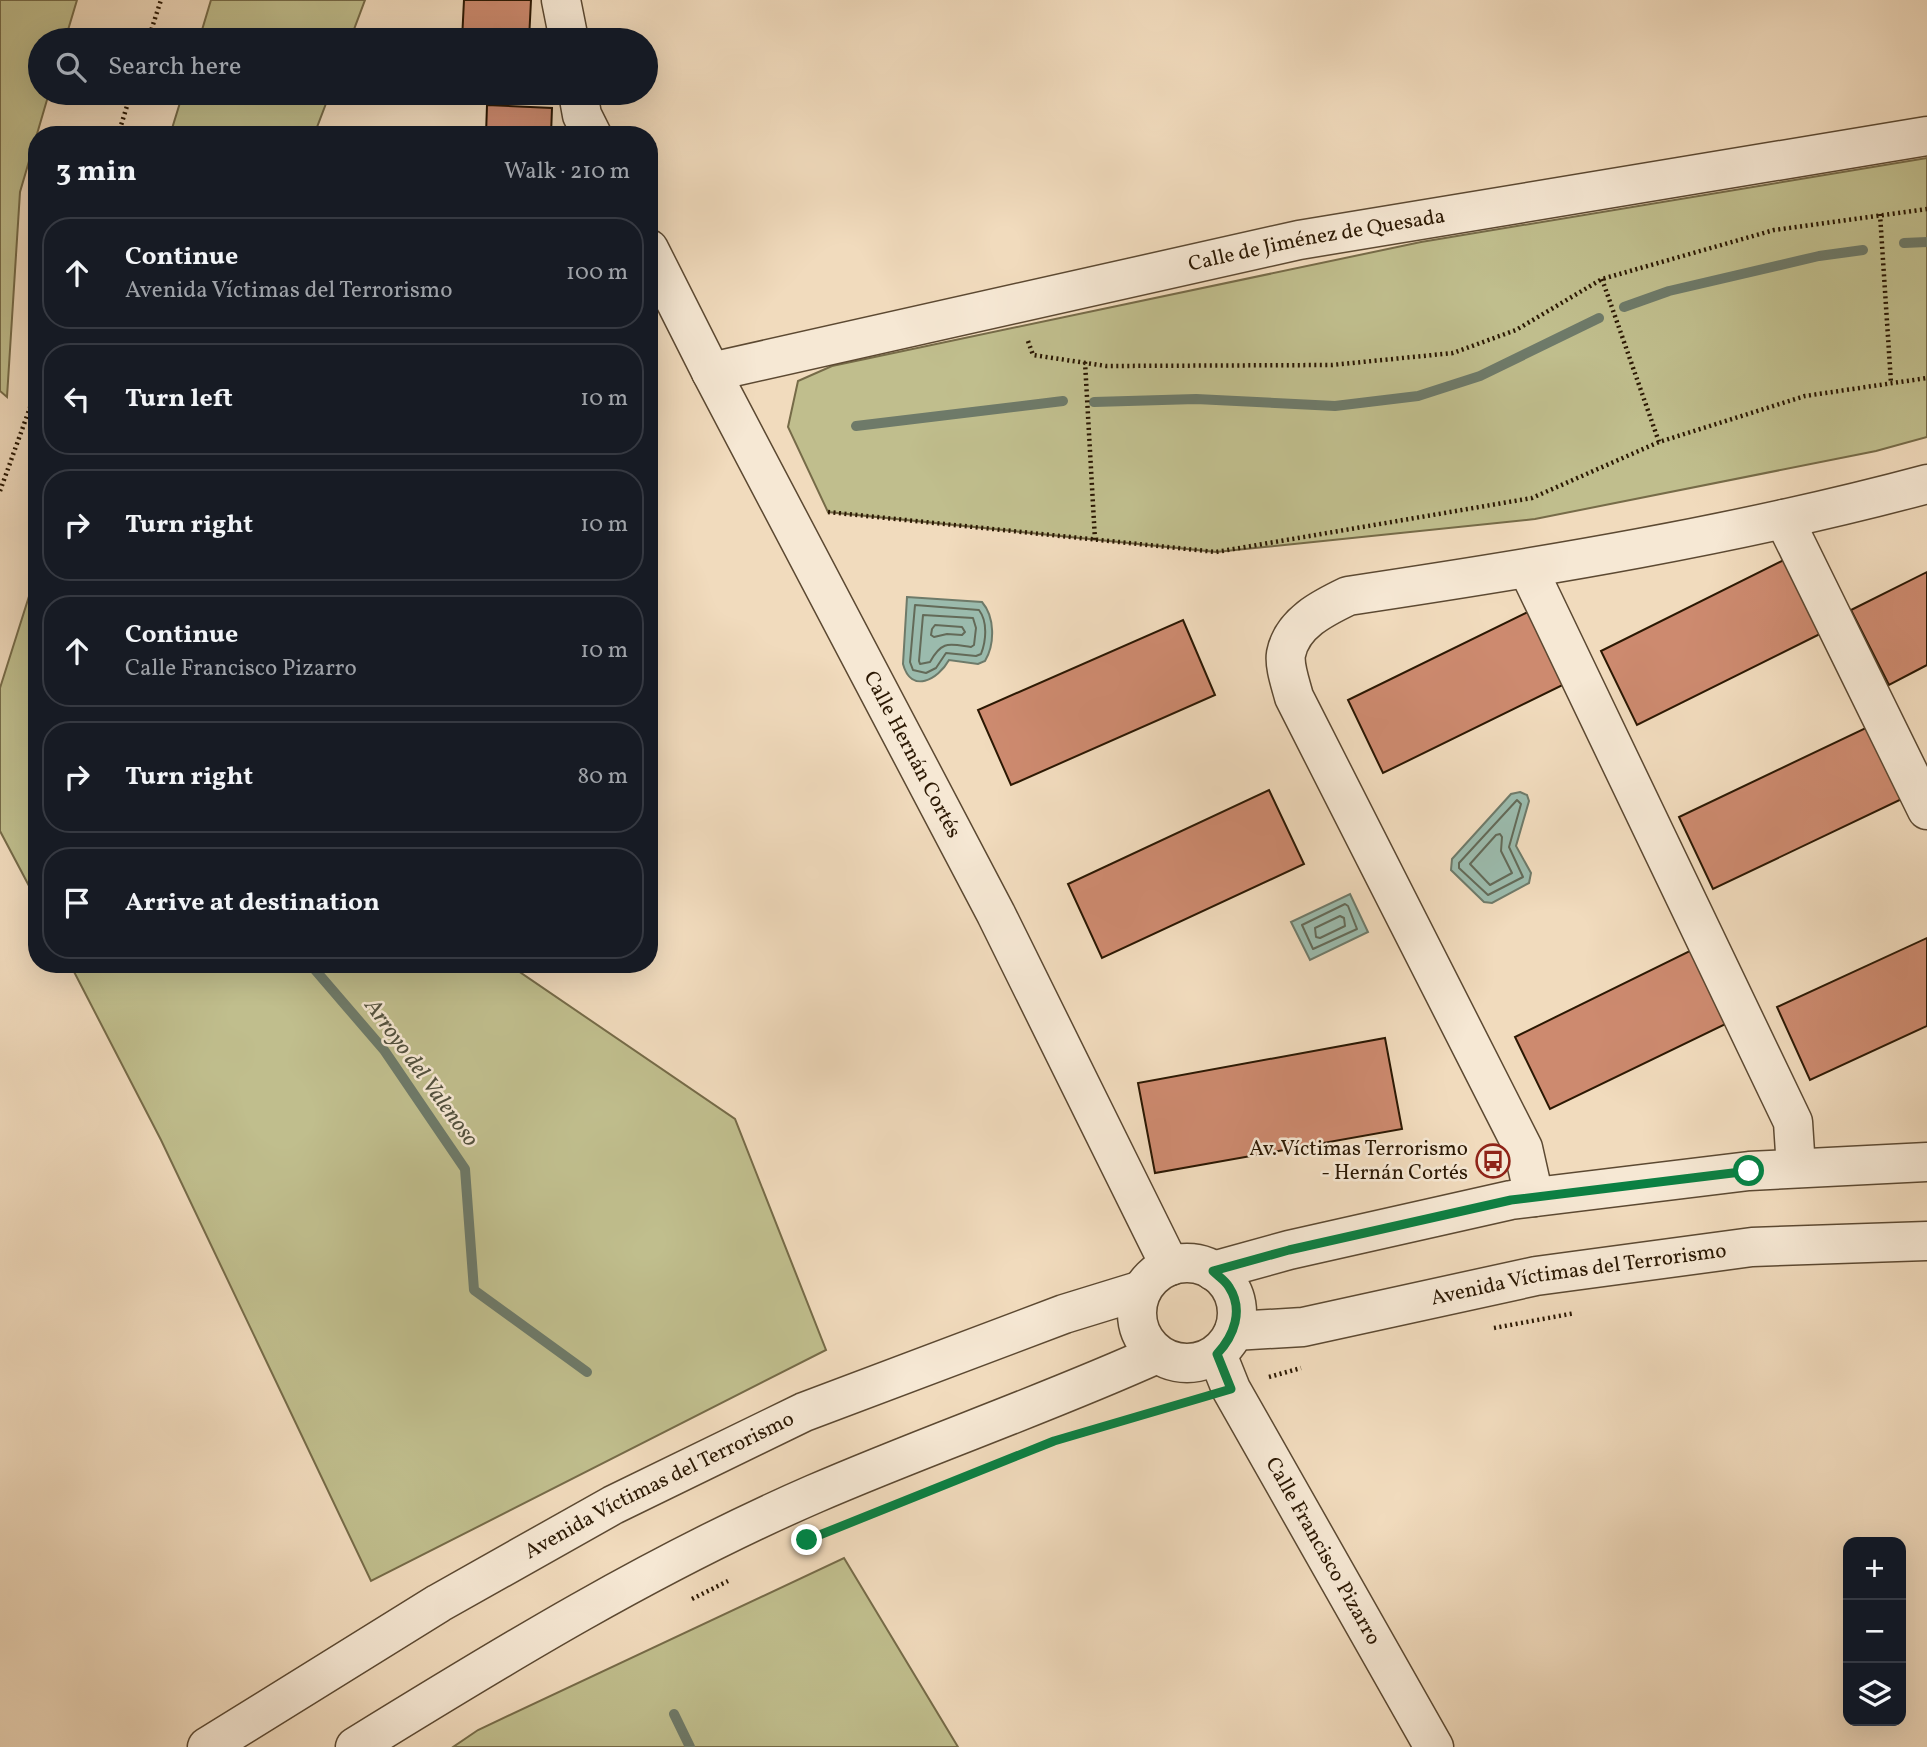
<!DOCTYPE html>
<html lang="en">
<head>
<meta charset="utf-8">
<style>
  body { margin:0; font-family:Vollkorn,serif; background:#242831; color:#f1f3f6 }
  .controls { position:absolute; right:21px; bottom:21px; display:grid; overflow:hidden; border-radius:14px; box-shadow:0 7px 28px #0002 }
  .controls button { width:63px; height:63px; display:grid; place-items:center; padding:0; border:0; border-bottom:2px solid #363941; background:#171b24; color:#f1f3f6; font:35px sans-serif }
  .stop { position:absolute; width:21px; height:21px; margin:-16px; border:5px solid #0b8043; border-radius:50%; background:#fff }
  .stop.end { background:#0b8043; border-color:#fff; box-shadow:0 2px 7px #0008 }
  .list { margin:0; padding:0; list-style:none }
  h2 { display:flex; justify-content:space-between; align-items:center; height:91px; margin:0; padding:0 28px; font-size:30px }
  h2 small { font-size:23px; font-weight:400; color:#9ea1a6 }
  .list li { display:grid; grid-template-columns:46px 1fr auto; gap:21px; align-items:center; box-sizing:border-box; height:112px; margin:0 14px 14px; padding:0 14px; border:2px solid #363941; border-radius:28px }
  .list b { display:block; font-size:26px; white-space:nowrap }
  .list p { margin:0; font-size:23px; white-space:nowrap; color:#9ea1a6 }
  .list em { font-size:23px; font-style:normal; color:#9ea1a6 }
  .icon { flex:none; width:38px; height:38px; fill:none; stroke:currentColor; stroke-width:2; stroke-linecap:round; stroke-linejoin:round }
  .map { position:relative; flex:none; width:1927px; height:1747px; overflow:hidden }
  .search { position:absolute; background:#171b24; box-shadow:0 7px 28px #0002; left:28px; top:28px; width:630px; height:77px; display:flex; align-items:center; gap:18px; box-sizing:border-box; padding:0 24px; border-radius:38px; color:#9ea1a6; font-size:26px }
  .panel { position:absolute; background:#171b24; box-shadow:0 7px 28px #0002; left:28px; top:126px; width:630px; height:847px; border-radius:28px }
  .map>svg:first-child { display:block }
  .green { fill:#c0be8d; stroke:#766b48; stroke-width:2 }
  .water { fill:#9bbbad; stroke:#6e7a69; stroke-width:2 }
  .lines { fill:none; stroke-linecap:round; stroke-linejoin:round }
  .shore { stroke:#636a58; stroke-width:2 }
  .stream { stroke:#6e7a69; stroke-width:10 }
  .building { fill:#cd8a6f; stroke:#2b1803; stroke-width:2 }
  .street-casing { stroke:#5c4932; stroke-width:41 }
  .path { stroke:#2b1803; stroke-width:4.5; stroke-dasharray:2 3.5; stroke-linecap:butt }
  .street { stroke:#f6e8d4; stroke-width:38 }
  .route { stroke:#0b8043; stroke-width:9 }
  .labels { text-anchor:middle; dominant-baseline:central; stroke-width:5; stroke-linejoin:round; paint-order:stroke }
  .street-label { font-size:21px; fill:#2b1803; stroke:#f6e8d4 }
  .poi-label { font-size:21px; fill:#2b1803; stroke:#f6e8d4; text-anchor:end }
  .water-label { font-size:23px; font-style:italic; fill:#52513e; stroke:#f6e8d4 }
</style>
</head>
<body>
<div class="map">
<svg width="1927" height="1747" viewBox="0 0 1927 1747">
  <rect width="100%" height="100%" fill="#f1dbbd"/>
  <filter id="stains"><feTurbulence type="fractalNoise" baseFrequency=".00286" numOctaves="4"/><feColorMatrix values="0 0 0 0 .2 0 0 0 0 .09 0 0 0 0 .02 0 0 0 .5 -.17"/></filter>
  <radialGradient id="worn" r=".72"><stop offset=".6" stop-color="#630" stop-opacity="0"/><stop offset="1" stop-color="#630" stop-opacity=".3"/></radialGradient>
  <path class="green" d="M0,0h77l-12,40h-25v53h9l-29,99 -13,205 -7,-6z
    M211,0h154l-15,40h-151z
    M183,93h147l-16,42h-144z
    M1927,158v279l-51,14 -341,68 -319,33 -388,-40 -40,-85 10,-46 34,-15 589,-124z
    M37,571v330l-37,-70v-143z
    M70,964h438l227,155 91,231 -455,231 -210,-441z
    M844,1558l114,189h-505l25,-17z"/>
  <path class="water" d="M907,597l75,5c13,15 13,42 3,59l-7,3 -29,-4c-11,20 -38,34 -46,4z
    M1520,792l7,3 2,6 -13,45 15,27 -2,10 -37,20 -8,-1 -33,-32 1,-11 59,-65z
    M1350,894l18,38 -58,28 -19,-38z"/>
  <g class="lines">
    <path class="shore" d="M915,605l64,5c9,12 7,31 2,44l-5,2 -30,-3 -10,15 -10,5 -13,-3 -3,-8z
      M923,615l50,3 3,10 -2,17 -3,2c-22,-3 -29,-7 -41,15l-10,2 -1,-3z
      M935,625l27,2 3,5 -3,3 -15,-1 -13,3 -3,-2 1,-6z
      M1517,800l4,4 -12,43 14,30 -35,18 -29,-27v-5z
      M1500,834l2,3 -1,14 11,22 -22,12 -20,-21 26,-29z
      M1345,904l3,2 9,23 -44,20 -11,-24z
      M1340,916l4,2 1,8 -25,12 -4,-1 -1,-9z"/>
    <path class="stream" d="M1904,243l23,-1
      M1624,307l45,-16 150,-35 44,-6
      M1094,402l102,-3 139,7 83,-10 62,-20 119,-58
      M856,426l207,-25
      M310,964l74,86 81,119 9,121 113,82
      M674,1714l16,33"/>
  </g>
  <path class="building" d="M464,0h67l-2,40h-67z
    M487,105l65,3 -1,27h-65z
    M1790,557l36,74 -189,94 -36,-74z
    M1927,572v93l-38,20 -38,-75z
    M1544,604l35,73 -196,96 -35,-73z
    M1183,620l32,75 -204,90 -33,-75z
    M1872,725l34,72 -193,92 -34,-72z
    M1269,790l35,74 -202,94 -34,-74z
    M1927,938v88l-117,54 -33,-73z
    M1706,943l36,73 -192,93 -35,-72z
    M1385,1038l17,91 -247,44 -17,-90z"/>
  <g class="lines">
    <defs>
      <g id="street">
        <path d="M561,0l8,40"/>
        <path d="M578,93l4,22 10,20"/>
        <path id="s1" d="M649,249l62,123 285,542 174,352"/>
        <path id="s2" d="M711,372l588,-132 628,-104"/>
        <path d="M1784,519l143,291"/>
        <path d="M1528,569l265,553 3,46"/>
        <path d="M1534,1197l-11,-49 -229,-451c-3,-12 -10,-31 -8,-43 6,-31 37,-46 62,-58 194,-29 389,-61 579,-112"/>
        <circle cx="1187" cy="1313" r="50"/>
        <path d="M1213,1271l76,-21 222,-50 238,-29 178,-9"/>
        <path id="s3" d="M1234,1331l69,-4 233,-51 216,-29 175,-6"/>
        <path id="s4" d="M1217,1354l14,35 203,358"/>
        <path id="s5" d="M207,1747l232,-144 174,-98 191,-93 260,-98 78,-24"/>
        <path d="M355,1747c149,-92 298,-183 459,-253 113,-49 230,-89 343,-140"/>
      </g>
    </defs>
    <use href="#street" class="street-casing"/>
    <path class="path" d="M148,40l13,-40
      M118,135l13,-42
      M1880,214l11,169
      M1602,279l57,163
      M1028,341l5,14 73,11 226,-1 121,-12 63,-23 86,-51 172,-49 153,-21
      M1085,362l10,178
      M0,491l37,-103
      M828,512l388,40 316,-54 127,-56 146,-46 122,-18
      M1494,1328l81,-15
      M1269,1377l32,-9
      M1067,1437l130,-38
      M692,1599l36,-18"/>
    <use href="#street" class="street"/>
  </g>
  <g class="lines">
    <path class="route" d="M807,1540l247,-99 177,-52 -14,-35c17,-18 27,-44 12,-67 -3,-6 -11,-11 -16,-16l76,-21 222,-50 238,-29"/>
  </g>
  <defs>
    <symbol id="bus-ring" viewBox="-11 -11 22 22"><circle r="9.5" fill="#f6e8d4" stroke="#8f2418" stroke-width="1.5"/><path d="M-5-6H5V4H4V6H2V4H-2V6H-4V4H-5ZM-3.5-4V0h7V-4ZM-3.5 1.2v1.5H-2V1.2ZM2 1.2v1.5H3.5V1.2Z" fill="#8f2418"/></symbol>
  </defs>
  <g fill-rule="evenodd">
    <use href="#bus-ring" x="1474" y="1142" width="38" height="38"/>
  </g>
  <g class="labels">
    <g class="street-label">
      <text stroke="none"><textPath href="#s2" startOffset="620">Calle de Jiménez de Quesada</textPath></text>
      <text stroke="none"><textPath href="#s1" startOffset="570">Calle Hernán Cortés</textPath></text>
      <text stroke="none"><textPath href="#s3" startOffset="350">Avenida Víctimas del Terrorismo</textPath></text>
      <text stroke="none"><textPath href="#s5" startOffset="523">Avenida Víctimas del Terrorismo</textPath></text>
      <text stroke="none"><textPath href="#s4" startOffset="224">Calle Francisco Pizarro</textPath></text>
    </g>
    <g class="poi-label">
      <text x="1468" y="1149">Av. Víctimas Terrorismo<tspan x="1468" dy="24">- Hernán Cortés</tspan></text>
    </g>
    <g class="water-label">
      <text transform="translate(421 1073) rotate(54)">Arroyo del Valenoso</text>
    </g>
  </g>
  <rect width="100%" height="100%" filter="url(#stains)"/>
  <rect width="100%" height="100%" fill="url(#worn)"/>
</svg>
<div class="controls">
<button>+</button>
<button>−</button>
<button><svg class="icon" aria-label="layers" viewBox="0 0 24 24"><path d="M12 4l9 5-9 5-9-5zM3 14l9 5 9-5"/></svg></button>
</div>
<div class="stop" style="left:1749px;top:1171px"></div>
<div class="stop end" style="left:807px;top:1540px"></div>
<div class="search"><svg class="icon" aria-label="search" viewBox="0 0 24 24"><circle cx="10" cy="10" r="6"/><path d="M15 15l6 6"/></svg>Search here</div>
<section class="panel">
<h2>3 min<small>Walk · 210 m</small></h2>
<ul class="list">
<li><svg class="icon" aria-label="ahead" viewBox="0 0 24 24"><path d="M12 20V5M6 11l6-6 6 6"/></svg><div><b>Continue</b><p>Avenida Víctimas del Terrorismo</p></div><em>100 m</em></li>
<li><svg class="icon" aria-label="left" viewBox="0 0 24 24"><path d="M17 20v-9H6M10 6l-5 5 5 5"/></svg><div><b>Turn left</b></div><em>10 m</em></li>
<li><svg class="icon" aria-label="right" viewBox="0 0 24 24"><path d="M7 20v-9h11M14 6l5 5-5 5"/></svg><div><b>Turn right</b></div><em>10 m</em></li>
<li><svg class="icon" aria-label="ahead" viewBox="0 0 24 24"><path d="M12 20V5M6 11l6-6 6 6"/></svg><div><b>Continue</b><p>Calle Francisco Pizarro</p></div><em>10 m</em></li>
<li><svg class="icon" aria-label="right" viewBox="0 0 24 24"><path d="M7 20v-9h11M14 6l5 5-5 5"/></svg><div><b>Turn right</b></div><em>80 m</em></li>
<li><svg class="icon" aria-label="arrive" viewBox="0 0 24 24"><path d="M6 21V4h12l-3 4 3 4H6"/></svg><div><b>Arrive at destination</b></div></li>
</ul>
</section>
</div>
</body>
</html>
